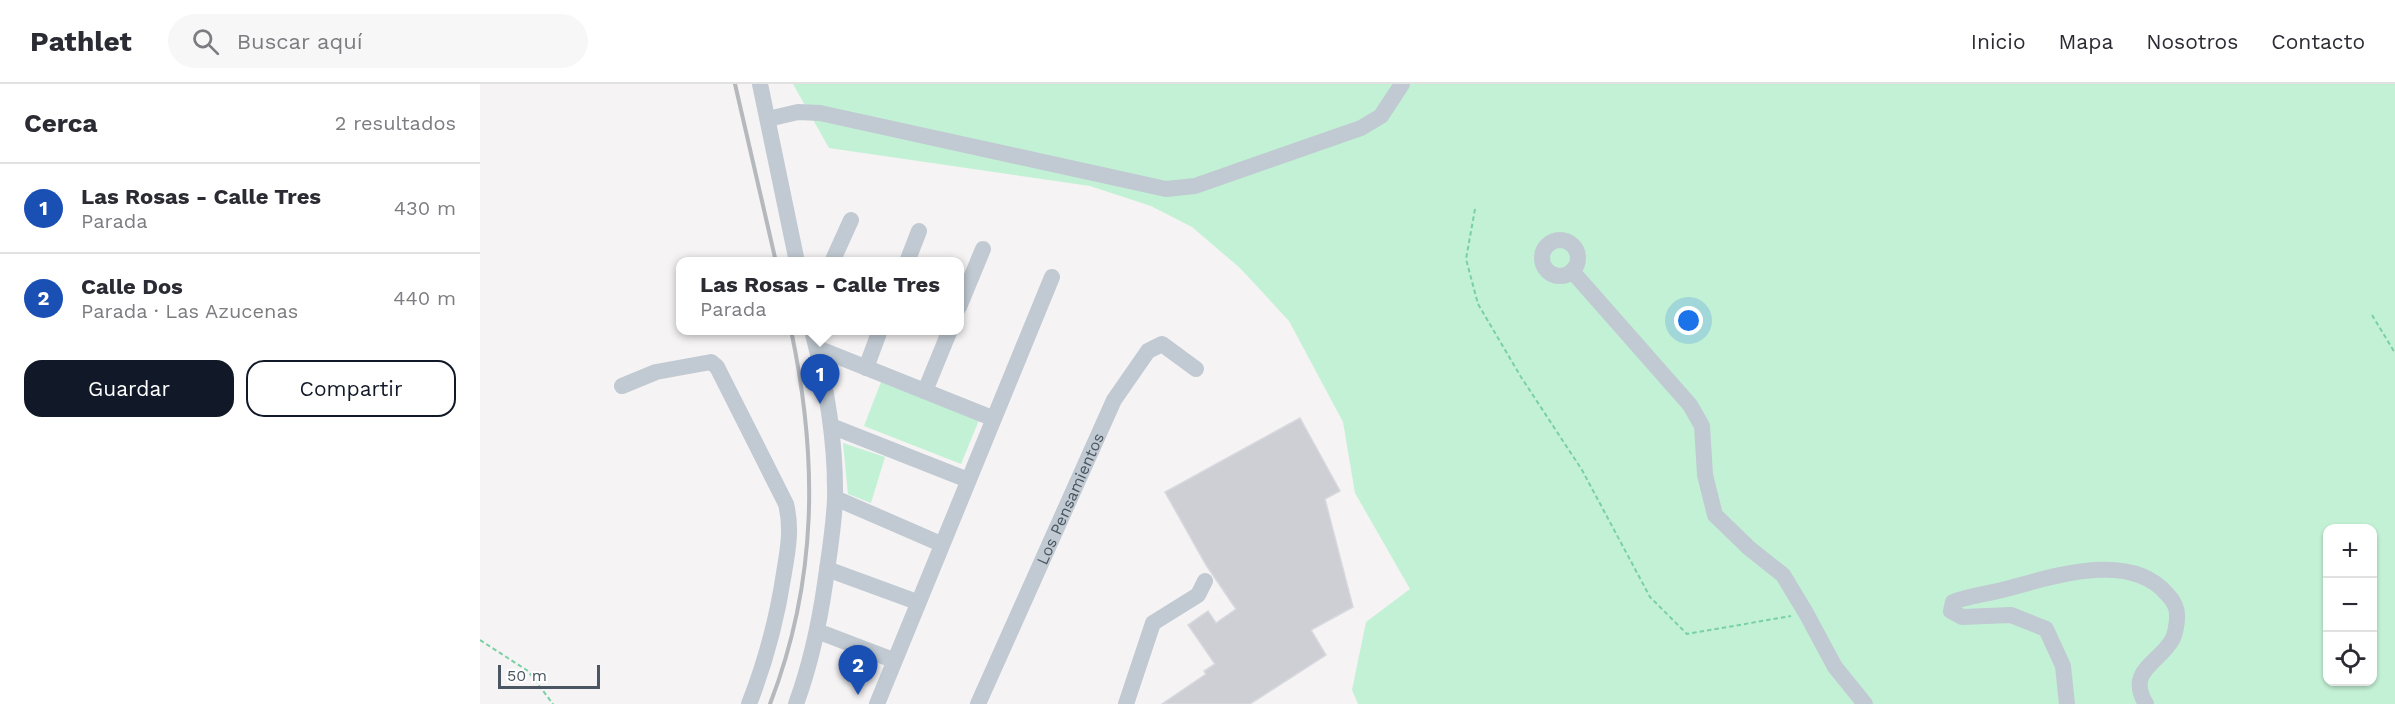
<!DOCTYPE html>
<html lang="es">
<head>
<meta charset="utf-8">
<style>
  body { margin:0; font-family:"Work Sans",sans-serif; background:#f7f7f7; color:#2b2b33 }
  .controls { position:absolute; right:18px; bottom:18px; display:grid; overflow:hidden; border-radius:12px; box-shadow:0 2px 4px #0004 }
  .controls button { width:54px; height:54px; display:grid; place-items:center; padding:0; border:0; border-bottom:2px solid #e1e1e2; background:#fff; color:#2b2b33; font:30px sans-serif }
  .scale { position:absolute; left:18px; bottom:15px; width:102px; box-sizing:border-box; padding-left:6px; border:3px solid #4a5661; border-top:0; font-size:16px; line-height:21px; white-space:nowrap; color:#4a5661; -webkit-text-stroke:4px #fff; paint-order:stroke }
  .you { position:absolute; left:1209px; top:237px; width:21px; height:21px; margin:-15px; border:4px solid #fff; border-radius:50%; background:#1a73e8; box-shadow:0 0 0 9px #1a73e833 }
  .badge { display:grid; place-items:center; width:39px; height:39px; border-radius:50%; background:#111827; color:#fff; font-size:20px; font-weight:700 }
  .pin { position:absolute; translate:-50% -50px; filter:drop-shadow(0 2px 3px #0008) }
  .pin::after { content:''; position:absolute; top:32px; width:21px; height:18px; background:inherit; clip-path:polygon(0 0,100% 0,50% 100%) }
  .popup { position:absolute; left:196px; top:173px; width:288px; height:78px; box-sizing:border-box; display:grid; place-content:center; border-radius:12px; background:#fff; filter:drop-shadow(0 2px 4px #0005); font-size:20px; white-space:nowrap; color:#7c7c81 }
  .popup b { font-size:22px; color:#2b2b33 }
  .popup::after { content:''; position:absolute; left:50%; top:100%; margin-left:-12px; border:12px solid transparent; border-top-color:#fff }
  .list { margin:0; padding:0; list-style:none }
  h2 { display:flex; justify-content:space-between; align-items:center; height:78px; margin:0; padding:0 24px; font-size:26px }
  h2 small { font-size:20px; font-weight:400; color:#7c7c81 }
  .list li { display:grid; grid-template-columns:39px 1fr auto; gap:18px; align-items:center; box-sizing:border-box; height:90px; padding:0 24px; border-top:2px solid #e1e1e2 }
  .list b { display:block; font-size:22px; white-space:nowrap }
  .list p { margin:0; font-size:20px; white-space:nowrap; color:#7c7c81 }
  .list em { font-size:20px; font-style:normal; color:#7c7c81 }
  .actions { display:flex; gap:12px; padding:18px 24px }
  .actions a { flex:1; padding:14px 0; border:2px solid #111827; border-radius:18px; text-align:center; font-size:21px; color:#111827 }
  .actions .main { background:#111827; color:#fff }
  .icon { flex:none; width:33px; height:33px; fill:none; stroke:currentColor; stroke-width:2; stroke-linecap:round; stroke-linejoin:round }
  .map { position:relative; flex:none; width:1915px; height:620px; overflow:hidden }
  header { display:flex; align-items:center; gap:36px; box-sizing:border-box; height:84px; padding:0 30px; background:#fff; border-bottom:2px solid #e1e1e2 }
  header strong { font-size:28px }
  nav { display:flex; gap:33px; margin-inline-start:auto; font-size:21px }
  .search { width:420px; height:54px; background:#f7f7f7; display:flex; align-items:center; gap:15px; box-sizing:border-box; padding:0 21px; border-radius:33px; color:#7c7c81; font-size:22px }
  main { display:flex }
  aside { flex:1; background:#fff }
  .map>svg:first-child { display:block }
  .green { fill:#c3f1d5; fill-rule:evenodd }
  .building { fill:#cdcfd5; stroke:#d7d9de; stroke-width:1.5 }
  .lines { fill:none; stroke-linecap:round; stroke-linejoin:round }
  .path { stroke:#7ad0a6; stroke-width:2; stroke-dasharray:4.5 3; stroke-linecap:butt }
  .minor { stroke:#c1cad2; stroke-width:16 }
  .rail { stroke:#b5b8bd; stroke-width:4 }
  .labels { text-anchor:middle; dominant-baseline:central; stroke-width:6; stroke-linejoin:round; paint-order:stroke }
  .street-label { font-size:16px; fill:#4a5661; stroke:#fff }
</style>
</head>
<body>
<header>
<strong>Pathlet</strong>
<div class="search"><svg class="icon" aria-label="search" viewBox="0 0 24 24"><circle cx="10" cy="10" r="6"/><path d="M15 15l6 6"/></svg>Buscar aquí</div>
<nav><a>Inicio</a><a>Mapa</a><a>Nosotros</a><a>Contacto</a></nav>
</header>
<main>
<aside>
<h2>Cerca<small>2 resultados</small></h2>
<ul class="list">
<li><span class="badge" style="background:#1a4fb4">1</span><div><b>Las Rosas - Calle Tres</b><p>Parada</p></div><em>430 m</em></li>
<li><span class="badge" style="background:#1a4fb4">2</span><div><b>Calle Dos</b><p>Parada · Las Azucenas</p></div><em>440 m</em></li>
</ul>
<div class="actions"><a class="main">Guardar</a><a>Compartir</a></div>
</aside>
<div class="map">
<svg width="1915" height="620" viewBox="0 0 1915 620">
  <rect width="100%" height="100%" fill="#f5f3f3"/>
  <path class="green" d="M313,0h1602v620h-1037l-6,-14 14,-68 44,-33 -55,-96 -12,-71 -54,-101 -49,-53 -48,-41 -41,-21 -61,-20 -261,-38zM1848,444h44v154h-44z
    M401,298l98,38 -18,44 -97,-38z
    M363,359l42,14 -14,46 -23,-9z"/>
  <path class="building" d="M820,334l40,73 -15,8 28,108 -42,23 15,25 -76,49h-88l44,-30 -2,-3 11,-7 -27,-39 20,-14 8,12 20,-14 -30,-44 -41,-73z"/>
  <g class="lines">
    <path class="path" d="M995,125l-9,50 12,45 43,73 61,93 68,127 37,37 104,-18
      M1892,231l23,38
      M0,556l48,31 25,33"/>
    <g class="minor">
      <path d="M280,0l37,178"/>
      <path d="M288,35l30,-7 22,1 346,76 29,-3 166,-58 20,-12 21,-32"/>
      <circle cx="1080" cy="174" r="18"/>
      <path d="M352,178l19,-42"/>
      <path d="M427,178l12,-31"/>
      <path d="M1092,187l118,134 12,21 3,49 10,40 34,33 34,27 23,38 29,54 30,37"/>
      <path d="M479,223l24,-58"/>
      <path d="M337,264l175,70"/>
      <path d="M386,284l14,-38"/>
      <path d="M142,302l34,-14 55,-10 6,5 69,137c6,24 2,46 -2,69 -7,46 -18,88 -35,131"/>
      <path d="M445,307l25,-61"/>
      <path d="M351,342l137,54"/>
      <path d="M355,414l106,46"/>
      <path d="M347,485l90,33"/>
      <path d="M337,547l76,29"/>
      <path d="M316,620c14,-38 23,-79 29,-120 4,-29 9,-57 10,-86 1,-56 -9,-114 -23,-168"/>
      <path d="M397,620l175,-427"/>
      <path id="s1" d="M498,620l136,-304 34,-49 14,-7 34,25"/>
      <path d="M646,620l27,-81 45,-28 7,-14"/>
      <path d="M1587,620l-4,-38 -17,-37 -35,-14 -49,2 -11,-6 2,-9c16,-6 33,-8 49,-12 47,-12 127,-41 165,4 6,6 11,15 10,24 0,6 -2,17 -5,22 -14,24 -46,31 -26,64"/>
    </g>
    <path class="rail" d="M255,0l41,178
      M290,620c48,-124 48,-246 21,-374"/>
  </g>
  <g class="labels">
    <g class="street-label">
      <text stroke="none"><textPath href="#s1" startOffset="225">Los Pensamientos</textPath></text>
    </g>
  </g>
</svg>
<div class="controls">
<button>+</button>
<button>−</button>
<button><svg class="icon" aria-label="locate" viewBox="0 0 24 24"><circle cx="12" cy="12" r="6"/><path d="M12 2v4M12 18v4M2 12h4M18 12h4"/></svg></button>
</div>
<div class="scale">50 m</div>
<div class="you"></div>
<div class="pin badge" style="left:340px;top:320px;background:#1a4fb4">1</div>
<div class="popup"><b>Las Rosas - Calle Tres</b>Parada</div>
<div class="pin badge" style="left:378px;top:611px;background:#1a4fb4">2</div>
</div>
</main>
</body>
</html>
